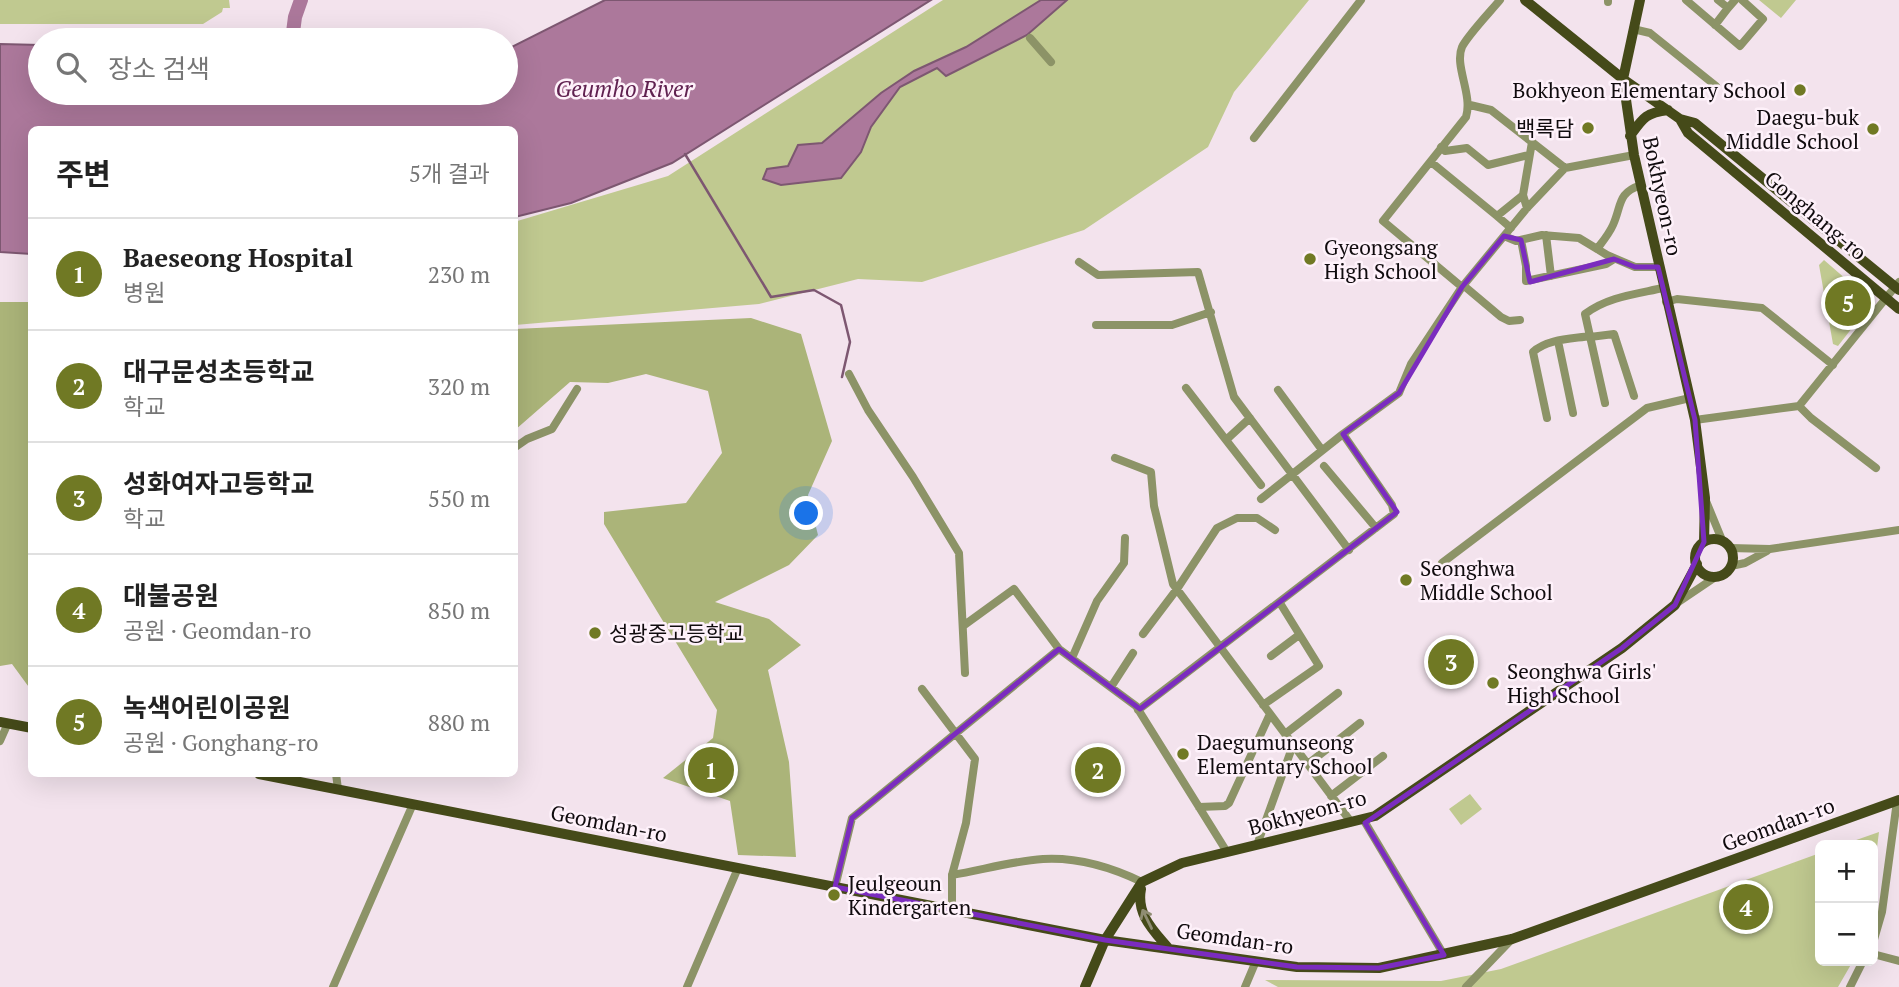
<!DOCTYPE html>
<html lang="ko">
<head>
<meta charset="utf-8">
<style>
  body { margin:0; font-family:"PT Serif","Noto Sans KR",serif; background:#f2f2f2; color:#222 }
  .controls { position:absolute; right:21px; bottom:21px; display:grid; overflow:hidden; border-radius:10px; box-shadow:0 7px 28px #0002 }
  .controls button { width:63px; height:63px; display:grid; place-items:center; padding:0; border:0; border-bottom:2px solid #e0e0e0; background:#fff; color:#222; font:35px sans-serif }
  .you { position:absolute; left:807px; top:514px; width:24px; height:24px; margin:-18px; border:5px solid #fff; border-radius:50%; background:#1a73e8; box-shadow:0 0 0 10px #1a73e833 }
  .badge { display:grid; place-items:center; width:46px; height:46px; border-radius:50%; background:#707924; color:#fff; font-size:23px; font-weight:700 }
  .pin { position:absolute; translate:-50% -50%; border:4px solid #fff; box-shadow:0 2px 7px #0006 }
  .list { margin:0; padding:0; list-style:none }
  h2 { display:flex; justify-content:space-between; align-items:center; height:91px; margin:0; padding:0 28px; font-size:30px }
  h2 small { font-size:23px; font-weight:400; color:#767676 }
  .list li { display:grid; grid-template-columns:46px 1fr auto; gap:21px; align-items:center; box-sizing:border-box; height:112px; padding:0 28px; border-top:2px solid #e0e0e0 }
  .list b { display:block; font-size:26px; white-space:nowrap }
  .list p { margin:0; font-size:23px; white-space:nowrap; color:#767676 }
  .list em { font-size:23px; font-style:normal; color:#767676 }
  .icon { flex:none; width:38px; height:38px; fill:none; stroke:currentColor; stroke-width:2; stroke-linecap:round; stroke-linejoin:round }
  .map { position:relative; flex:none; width:1899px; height:987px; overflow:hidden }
  .search { position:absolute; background:#fff; box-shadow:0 7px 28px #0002; left:28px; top:28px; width:490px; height:77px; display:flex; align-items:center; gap:18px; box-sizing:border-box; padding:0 24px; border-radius:38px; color:#767676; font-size:26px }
  .panel { position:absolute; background:#fff; box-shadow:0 7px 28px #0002; left:28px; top:126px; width:490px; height:651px; border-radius:10px }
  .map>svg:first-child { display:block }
  .green { fill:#c0c990 }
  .forest { fill:#abb479 }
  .water { fill:#ac789b; stroke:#7d5771; stroke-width:2 }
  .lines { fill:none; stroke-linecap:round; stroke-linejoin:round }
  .stream { stroke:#7d5771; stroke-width:2.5 }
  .river { stroke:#ac789b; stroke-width:14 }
  .minor { stroke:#8c9367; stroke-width:8 }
  .major { stroke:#454a19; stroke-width:10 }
  .oneway { stroke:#8f8d73 }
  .marked { fill:none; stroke:#7b2cbf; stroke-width:5; stroke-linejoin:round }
  .poi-dot { fill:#707924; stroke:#fef1fa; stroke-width:2.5 }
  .labels { text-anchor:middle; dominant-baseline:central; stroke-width:5; stroke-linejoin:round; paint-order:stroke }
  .poi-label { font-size:21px; fill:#100b0e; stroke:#fef1fa; text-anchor:start }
  .street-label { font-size:21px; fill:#100b0e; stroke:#fef1fa }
  .water-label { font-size:23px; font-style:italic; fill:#602150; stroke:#fef1fa }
</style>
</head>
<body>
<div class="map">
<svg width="1899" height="987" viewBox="0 0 1899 987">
  <rect width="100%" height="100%" fill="#f3e3ed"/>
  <path class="green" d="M0,0h229l1,8h-7l-1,4 -19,12h-203z
    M943,0h366l-75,92 -26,55 -124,83 -162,52 -64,-3 -99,25 -244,21 -1,-103 154,-46z
    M1759,0h37l-15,18z
    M1824,260l46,40v5l-32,41 -5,-2 -14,-79z
    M1470,794l12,15 -21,16 -12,-16z
    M1879,832l-6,46v-33h-31z
    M1820,853v108h33l-15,26h-560l-13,-7 176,1 60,-12z"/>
  <path class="forest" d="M0,302h31v388l-19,-26 -12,2z
    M751,318l50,16 31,107 -24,54 10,40 -29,30 -74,37 54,17 32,26 -33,25 21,92 7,95 -58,-2 -8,-54 -67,-23 50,-40 4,-28 -113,-186v-12l82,-9 36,-50 -14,-62 -62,-17 -38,9 -38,-1 -55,48v-101z"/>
  <path class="water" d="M605,0h326l-259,163 -101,40 -56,14 -1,-87h-482l-1,124 -31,-2v-208l40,1v48h466v-43z
    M1041,0h26l-40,35 -81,41 -9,-8 -37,19 -29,40 -10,25 -20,26 -60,7 -18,-6 4,-10 21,-3 10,-21 24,-2 59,-50 33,-22 52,-24z"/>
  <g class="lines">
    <path class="stream" d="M685,154l86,143 43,-7 27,15 9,37 -8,35"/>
    <path class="river" d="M292,40l3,-23 6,-17"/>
    <path class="minor" d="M1608,0v2
      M1686,0l54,46 23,-27 -21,-19
      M1718,0l10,8 7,-8
      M1715,25l13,-17
      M1633,29l17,4 66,53
      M1030,38l21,24
      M1470,105l21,5 74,58
      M1254,138l107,-138
      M1441,147l4,4 22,-3 21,17 41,-10
      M1431,162l66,54
      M1527,208l-4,-13 9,-53
      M1511,228l-14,-12 26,-21
      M1546,235l5,41
      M1504,236l12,5 26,-6 37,3 28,17 28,12h23
      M1521,240l5,26v15l80,-17 8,-5
      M1597,249c6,-8 12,-15 16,-24 9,-20 4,-32 28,-40
      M1079,262l19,13 100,-3 36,125 115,153
      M1463,285l38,32 8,4 11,-1
      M1462,287l-79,-66 83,-104c7,-23 -12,-51 -4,-70 6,-12 28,-35 38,-47
      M1666,302l11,-3 85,9 71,57
      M1096,325h76l39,-13
      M1590,337l24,-3 20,62
      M1558,341l15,72
      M849,374l19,36 45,67 46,76 6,120
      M1186,388l40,52
      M1278,390l44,60
      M1605,403l-20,-89c22,-17 51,-20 78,-26
      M1799,406l12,12 65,50
      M1250,418l-24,22 35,45
      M1547,418l-14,-66c14,-13 38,-13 57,-16
      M1695,420l104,-14 100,-124
      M514,448l13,-9 25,-10 25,-40
      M1115,458l36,14 3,34 19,78 178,238
      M1324,466l52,62
      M1261,499l82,-65
      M1706,501l16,39
      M1730,548l40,1 129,-19
      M1442,563l205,-155 43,-10
      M1731,566l14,-3 22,-12
      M1677,603l40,-27
      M963,626l51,-37 45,60 77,57 91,146
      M1143,634l34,-45 40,-61 20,-10h20l18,12
      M1271,656l28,-21
      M1072,658l25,-57 27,-38 1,-25
      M1111,687l22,-34
      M922,689l53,70 -9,64 -14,52v33
      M1263,705l56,-39 -39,-63
      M1138,710l256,-196 -2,-9 -49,-71 56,-41 12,-29 51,-77 65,-79 38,-40 69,-13
      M1285,734l53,-41
      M0,741l8,-18
      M1308,764l52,-41
      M336,774l2,15
      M1331,796l52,-40
      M1199,807l26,-1 4,-3 41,-89
      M1363,819l81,136
      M1257,845l36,-100
      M952,875c30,-5 61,-14 91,-16 35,-2 68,8 99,23
      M835,887l17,-69 207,-169
      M1873,943l9,-31 15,-111
      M1873,954l26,7
      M333,987l80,-183
      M687,987l51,-119
      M1245,987l11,-26
      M1466,987l46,-48
      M1850,987l13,-26"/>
    <path class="major" d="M1525,0l98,79 57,40 15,4 204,167
      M1640,0l-17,79 11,76 61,265 10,78 -1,44
      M1680,119l8,14 211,176
      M1630,136c13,-18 15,-23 38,-26
      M1695 558a19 19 0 1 1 38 0a19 19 0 1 1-38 0Z
      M0,722l32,6
      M259,774l846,166 192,27 82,1 133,-29 387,-139
      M1141,889c-5,26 13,42 28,60
      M1085,987l20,-47 37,-58 40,-19 193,-47 247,-168 53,-43 22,-41"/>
  </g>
  <defs><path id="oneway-shaft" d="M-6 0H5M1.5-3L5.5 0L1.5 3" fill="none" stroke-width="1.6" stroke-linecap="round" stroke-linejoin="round" transform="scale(1.75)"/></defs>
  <use class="oneway" href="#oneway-shaft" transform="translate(1147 919) rotate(-116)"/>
  <path class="marked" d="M1504,236l17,4 9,42 84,-23 21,8h23l37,153 9,122 -29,63 -53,43 -257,175 79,132 -65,13 -82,-1 -192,-27 -270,-53 17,-69 207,-169 81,60 257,-197 -54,-78 56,-41 63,-106z"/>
  <g class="poi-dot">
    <circle cx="1800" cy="90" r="7"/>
    <circle cx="1588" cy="128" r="7"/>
    <circle cx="1873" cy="129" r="7"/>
    <circle cx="1310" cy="259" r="7"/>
    <circle cx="1406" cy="580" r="7"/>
    <circle cx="595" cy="633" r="7"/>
    <circle cx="1493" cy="683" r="7"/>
    <circle cx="1183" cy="754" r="7"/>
    <circle cx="834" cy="895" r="7"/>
  </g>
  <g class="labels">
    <g class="poi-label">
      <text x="1786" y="90" text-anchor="end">Bokhyeon Elementary School</text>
      <text x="1859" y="117" text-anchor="end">Daegu-buk<tspan x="1859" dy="24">Middle School</tspan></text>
      <text x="1574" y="128" text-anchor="end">백록담</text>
      <text x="1324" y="247">Gyeongsang<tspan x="1324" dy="24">High School</tspan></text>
      <text x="1420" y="568">Seonghwa<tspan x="1420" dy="24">Middle School</tspan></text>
      <text x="609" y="633">성광중고등학교</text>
      <text x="1507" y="671">Seonghwa Girls'<tspan x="1507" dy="24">High School</tspan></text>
      <text x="1197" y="742">Daegumunseong<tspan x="1197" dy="24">Elementary School</tspan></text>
      <text x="848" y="883">Jeulgeoun<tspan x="848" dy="24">Kindergarten</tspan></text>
    </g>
    <g class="street-label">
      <text transform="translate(1663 196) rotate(78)">Bokhyeon-ro</text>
      <text transform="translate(1816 215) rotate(40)">Gonghang-ro</text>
      <text transform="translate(1307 812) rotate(-15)">Bokhyeon-ro</text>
      <text transform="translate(609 823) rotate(11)">Geomdan-ro</text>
      <text transform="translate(1778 824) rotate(-20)">Geomdan-ro</text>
      <text transform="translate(1235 938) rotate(8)">Geomdan-ro</text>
    </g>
    <g class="water-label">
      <text x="624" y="88">Geumho River</text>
    </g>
  </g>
</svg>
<div class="controls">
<button>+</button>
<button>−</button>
</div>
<div class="you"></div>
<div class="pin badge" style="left:711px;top:770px">1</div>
<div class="pin badge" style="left:1098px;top:770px">2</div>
<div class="pin badge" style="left:1451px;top:662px">3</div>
<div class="pin badge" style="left:1746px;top:907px">4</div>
<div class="pin badge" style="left:1848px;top:303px">5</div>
<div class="search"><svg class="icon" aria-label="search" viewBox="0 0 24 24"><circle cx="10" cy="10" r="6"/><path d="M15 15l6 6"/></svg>장소 검색</div>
<section class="panel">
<h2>주변<small>5개 결과</small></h2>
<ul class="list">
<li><span class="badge">1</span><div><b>Baeseong Hospital</b><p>병원</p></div><em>230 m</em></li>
<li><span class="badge">2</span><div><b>대구문성초등학교</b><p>학교</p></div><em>320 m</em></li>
<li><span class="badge">3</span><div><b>성화여자고등학교</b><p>학교</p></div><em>550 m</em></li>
<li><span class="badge">4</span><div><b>대불공원</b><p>공원 · Geomdan-ro</p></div><em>850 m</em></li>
<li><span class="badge">5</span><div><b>녹색어린이공원</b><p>공원 · Gonghang-ro</p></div><em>880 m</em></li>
</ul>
</section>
</div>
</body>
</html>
